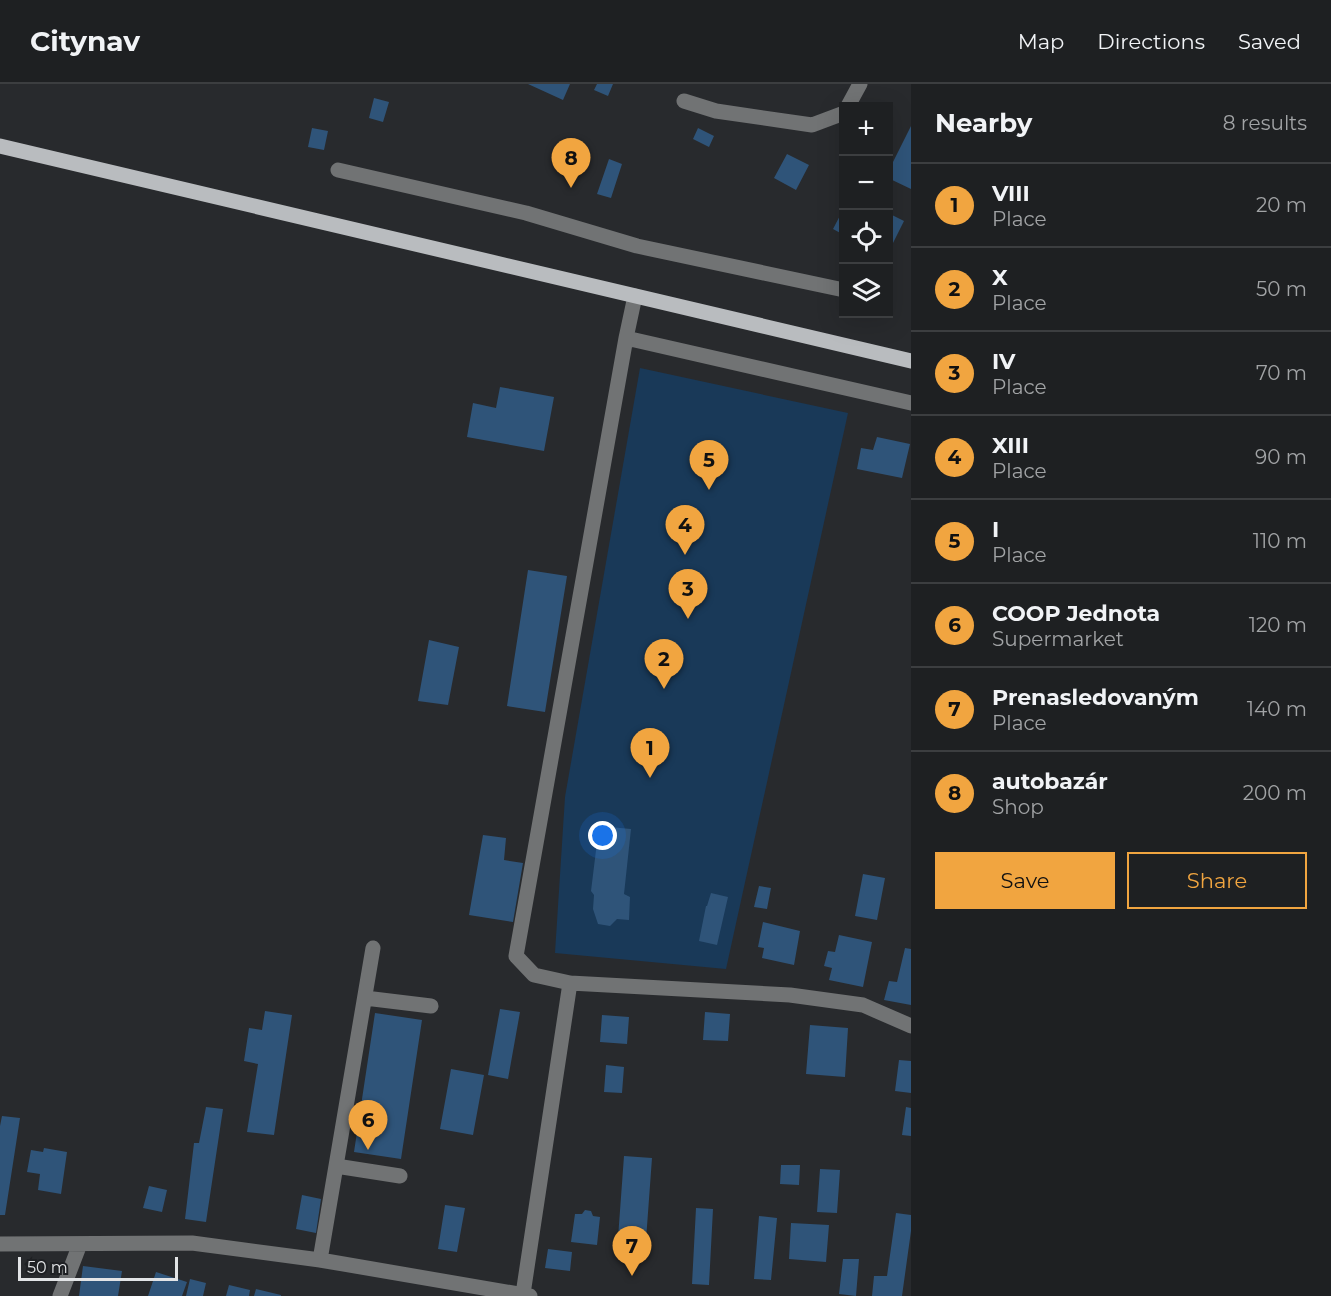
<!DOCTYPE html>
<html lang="en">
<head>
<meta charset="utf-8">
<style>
  body { margin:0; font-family:Montserrat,sans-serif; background:#26282a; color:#f1f3f6 }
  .controls { position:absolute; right:18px; top:18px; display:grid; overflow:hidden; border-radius:0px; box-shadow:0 6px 24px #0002 }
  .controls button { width:54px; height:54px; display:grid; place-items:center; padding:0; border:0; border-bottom:2px solid #3c3e40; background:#1e2022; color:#f1f3f6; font:30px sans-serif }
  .scale { position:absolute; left:18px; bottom:15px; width:160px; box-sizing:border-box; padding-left:6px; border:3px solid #e2e4e6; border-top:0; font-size:16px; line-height:21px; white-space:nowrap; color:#e2e4e6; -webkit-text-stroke:4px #1e2023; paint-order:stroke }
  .you { position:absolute; left:603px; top:752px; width:21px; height:21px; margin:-15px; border:4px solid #fff; border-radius:50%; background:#1a73e8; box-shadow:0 0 0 9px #1a73e833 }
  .badge { display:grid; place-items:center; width:39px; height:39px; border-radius:50%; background:#f1a540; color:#111; font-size:20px; font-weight:700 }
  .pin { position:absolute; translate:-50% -50px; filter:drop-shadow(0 2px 3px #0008) }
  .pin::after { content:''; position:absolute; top:32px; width:21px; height:18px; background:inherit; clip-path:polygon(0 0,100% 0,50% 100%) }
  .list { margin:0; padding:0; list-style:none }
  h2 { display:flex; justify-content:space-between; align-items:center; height:78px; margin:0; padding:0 24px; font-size:26px }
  h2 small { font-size:20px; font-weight:400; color:#a1a3a5 }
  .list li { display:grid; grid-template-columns:39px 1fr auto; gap:18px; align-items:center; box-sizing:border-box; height:84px; padding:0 24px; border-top:2px solid #3c3e40 }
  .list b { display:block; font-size:22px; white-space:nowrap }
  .list p { margin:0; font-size:20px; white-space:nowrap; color:#a1a3a5 }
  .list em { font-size:20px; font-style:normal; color:#a1a3a5 }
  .actions { display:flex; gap:12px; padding:18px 24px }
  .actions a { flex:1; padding:14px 0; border:2px solid #f1a540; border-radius:0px; text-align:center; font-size:21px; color:#f1a540 }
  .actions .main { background:#f1a540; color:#111 }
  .icon { flex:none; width:33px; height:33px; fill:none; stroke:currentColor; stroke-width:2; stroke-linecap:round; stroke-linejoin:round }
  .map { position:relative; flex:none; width:911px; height:1212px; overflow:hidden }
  header { display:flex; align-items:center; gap:36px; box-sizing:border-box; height:84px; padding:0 30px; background:#1e2022; border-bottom:2px solid #3c3e40 }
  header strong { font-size:28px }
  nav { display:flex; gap:33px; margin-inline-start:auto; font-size:21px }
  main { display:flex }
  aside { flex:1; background:#1e2022 }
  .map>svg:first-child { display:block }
  .green { fill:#193958 }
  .building { fill:#2f5479 }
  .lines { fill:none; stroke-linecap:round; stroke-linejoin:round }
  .minor { stroke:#717374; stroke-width:15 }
  .major { stroke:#b9bcbf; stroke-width:15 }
</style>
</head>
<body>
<header>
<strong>Citynav</strong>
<nav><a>Map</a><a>Directions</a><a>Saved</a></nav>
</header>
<main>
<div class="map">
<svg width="911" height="1212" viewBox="0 0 911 1212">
  <rect width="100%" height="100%" fill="#282a2d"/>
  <path class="green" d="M640,284l208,45 -122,556 -171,-16 10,-156z"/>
  <path class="building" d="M528,0h42l-7,16z
    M597,0h16l-5,12 -14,-6z
    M374,14l15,4 -6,20 -14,-4z
    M911,42v63l-23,-11v-6z
    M312,44l16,3 -4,19 -16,-3z
    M698,44l16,8 -5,11 -16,-8z
    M787,70l22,11 -13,25 -22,-12z
    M609,75l13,5 -11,34 -14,-4z
    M844,124v27l-11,-6z
    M888,129l16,8 -16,32z
    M500,303l54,10 -10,54 -77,-14 6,-34 23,5z
    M877,353l33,7 -8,34 -45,-9 4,-21 12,2z
    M528,486l39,6 -22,136 -38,-6z
    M429,556l30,7 -11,58 -30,-4z
    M599,742l32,3 -7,65 6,3 -1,23 -12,-1 -7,7 -12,-2 -5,-15 1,-14 -3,-4z
    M483,751l23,3 -2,22 19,3 -10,59 -44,-7z
    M863,790l22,4 -8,42 -22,-4z
    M759,802l12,2 -4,21 -13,-2z
    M711,809l17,4 -11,48 -18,-4 7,-35h1z
    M763,838l37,9 -6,34 -32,-7 2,-10 -6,-1z
    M839,851l33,7 -9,45 -34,-7 3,-12 -8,-2 4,-15 7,1z
    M905,864l6,1v56l-27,-5 5,-19 8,1z
    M500,925l20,3 -12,67 -20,-4z
    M265,927l27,4 -18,120 -27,-3 11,-68 -14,-3 5,-33 13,2z
    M705,928l25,2 -2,27 -25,-1z
    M375,929l47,7 -21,139 -47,-7z
    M602,931l27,2 -2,27 -27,-2z
    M810,941l38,3 -3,49 -39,-3z
    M899,976l12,1v32l-16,-2z
    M606,981l18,2 -2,26 -18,-1z
    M451,985l33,6 -11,60 -33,-6z
    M206,1023l17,2 -17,113 -21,-3 9,-76h5z
    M906,1023l5,1v28l-9,-1z
    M2,1032l18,2 -15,97h-5v-89z
    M44,1064l23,4 -6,42 -23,-4 2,-16 -13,-2 4,-22 12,2z
    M624,1072l28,2 -6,82 -28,-2z
    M781,1081h19l-1,20 -19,-1z
    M820,1085l20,1 -3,43 -20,-1z
    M149,1102l18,4 -5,22 -19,-4z
    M302,1111l19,4 -5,34 -20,-4z
    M445,1121l20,3 -8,44 -19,-3z
    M696,1124l17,1 -4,76 -17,-1z
    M585,1126l6,1 2,5 7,1 -3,28 -26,-3 4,-28h7z
    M896,1129l15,2v16l-9,65h-30l2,-20h13z
    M759,1132l18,2 -6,62 -17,-1z
    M791,1139l38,2 -3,37 -37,-3z
    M548,1165l24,3 -2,19 -25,-3z
    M843,1175h16l-3,37 -17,-2z
    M83,1182l39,5 -4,25h-39z
    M156,1188l31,10 -5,14h-34z
    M190,1195l16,4 -3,13h-17z
    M229,1201l21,5 -1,6h-23z
    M256,1205l25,6v1h-27z"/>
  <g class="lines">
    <path class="minor" d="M684,17l32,10 96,14 32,-12
      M848,22l12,-22
      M338,86l188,43 111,33 207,44
      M635,212l-9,42 -110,618 18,19 36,8 220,12 73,10 48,21
      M626,254l285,65
      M365,914l66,8
      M336,1082l64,10
      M0,1160l192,-1 128,17 210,36
      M320,1176l53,-312
      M523,1210l47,-311
      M60,1212l20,-52"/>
    <path class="major" d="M0,62l911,215"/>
  </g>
</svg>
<div class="controls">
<button>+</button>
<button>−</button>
<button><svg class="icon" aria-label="locate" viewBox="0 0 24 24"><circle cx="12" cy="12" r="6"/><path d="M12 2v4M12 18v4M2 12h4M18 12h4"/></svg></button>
<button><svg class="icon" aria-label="layers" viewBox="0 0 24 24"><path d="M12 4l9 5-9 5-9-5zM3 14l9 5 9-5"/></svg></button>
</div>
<div class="scale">50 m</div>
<div class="you"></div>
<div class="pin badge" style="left:650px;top:694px">1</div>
<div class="pin badge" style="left:664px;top:605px">2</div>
<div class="pin badge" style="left:688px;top:535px">3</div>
<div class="pin badge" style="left:685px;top:471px">4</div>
<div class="pin badge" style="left:709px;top:406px">5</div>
<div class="pin badge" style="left:368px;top:1066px">6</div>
<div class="pin badge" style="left:632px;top:1192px">7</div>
<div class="pin badge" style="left:571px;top:104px">8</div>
</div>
<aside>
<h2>Nearby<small>8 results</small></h2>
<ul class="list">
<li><span class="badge">1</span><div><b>VIII</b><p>Place</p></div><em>20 m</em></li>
<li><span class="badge">2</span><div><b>X</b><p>Place</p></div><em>50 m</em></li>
<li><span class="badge">3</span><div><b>IV</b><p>Place</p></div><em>70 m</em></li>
<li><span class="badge">4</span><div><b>XIII</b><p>Place</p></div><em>90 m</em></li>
<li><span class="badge">5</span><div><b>I</b><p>Place</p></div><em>110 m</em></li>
<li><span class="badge">6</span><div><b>COOP Jednota</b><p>Supermarket</p></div><em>120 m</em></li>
<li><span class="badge">7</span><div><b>Prenasledovaným</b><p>Place</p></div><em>140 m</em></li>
<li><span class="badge">8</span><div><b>autobazár</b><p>Shop</p></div><em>200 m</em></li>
</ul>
<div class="actions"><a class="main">Save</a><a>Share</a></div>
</aside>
</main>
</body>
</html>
